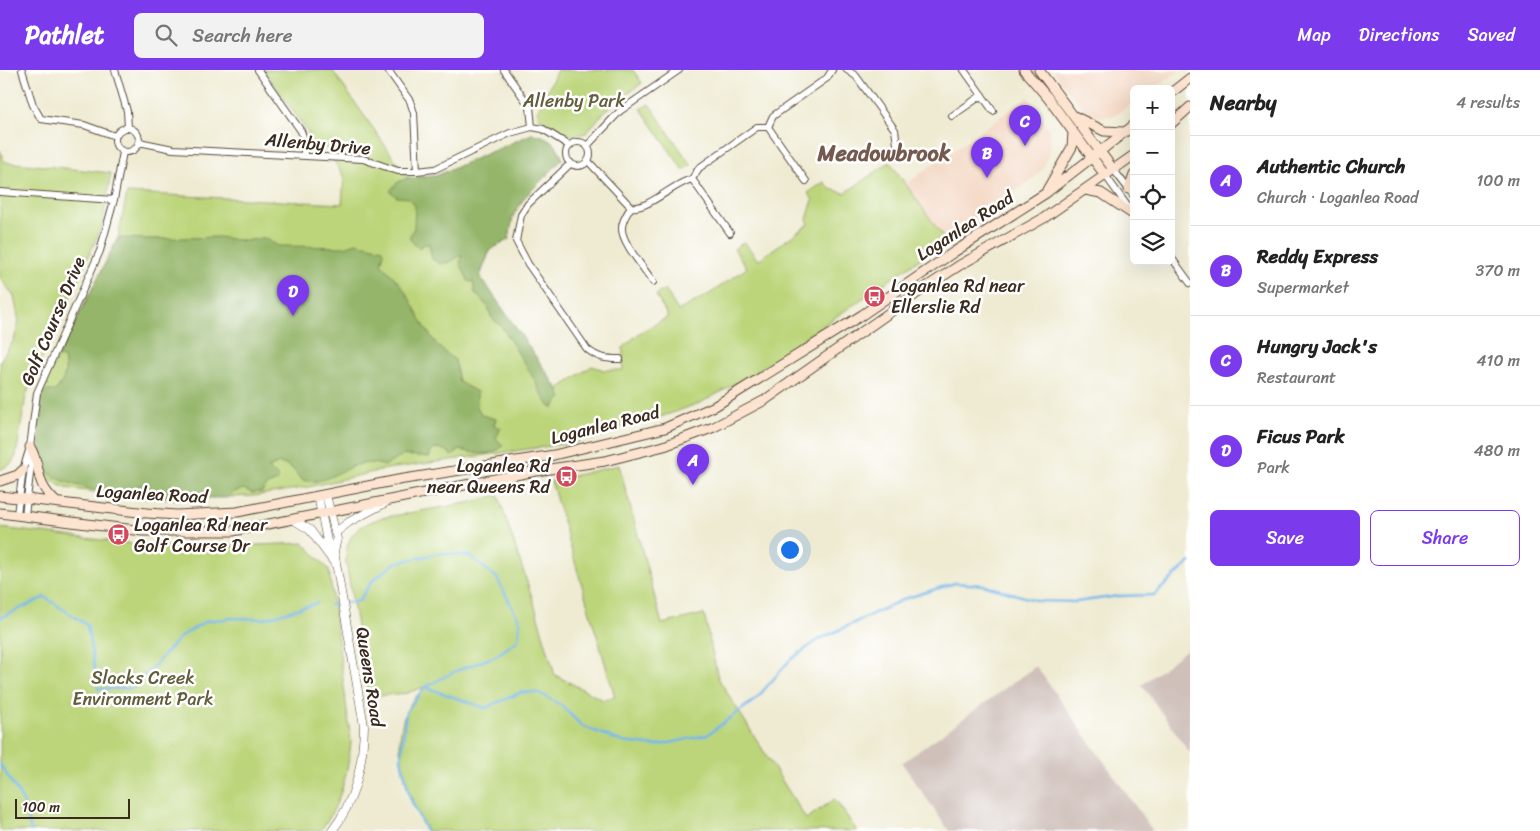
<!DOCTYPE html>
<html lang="en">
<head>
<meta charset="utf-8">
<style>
  body { margin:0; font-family:Sriracha,sans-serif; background:#f2f2f2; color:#222 }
  .controls { position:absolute; right:15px; top:15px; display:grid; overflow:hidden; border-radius:8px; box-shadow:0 5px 20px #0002 }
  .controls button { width:45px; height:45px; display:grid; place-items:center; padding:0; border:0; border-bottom:1px solid #e0e0e0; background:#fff; color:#222; font:25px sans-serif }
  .scale { position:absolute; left:15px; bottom:12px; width:115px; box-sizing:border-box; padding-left:5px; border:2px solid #3b2a1e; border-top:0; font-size:14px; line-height:18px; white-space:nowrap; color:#3b2a1e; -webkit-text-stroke:4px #fff; paint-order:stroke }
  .you { position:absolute; left:789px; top:479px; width:18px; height:18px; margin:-12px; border:4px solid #fff; border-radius:50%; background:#1a73e8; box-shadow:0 0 0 8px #1a73e833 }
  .badge { display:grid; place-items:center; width:32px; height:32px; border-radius:50%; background:#7c3aed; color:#fff; font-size:16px; font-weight:700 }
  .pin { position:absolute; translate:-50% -41px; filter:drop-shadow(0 1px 2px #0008) }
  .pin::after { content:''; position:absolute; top:26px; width:18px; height:15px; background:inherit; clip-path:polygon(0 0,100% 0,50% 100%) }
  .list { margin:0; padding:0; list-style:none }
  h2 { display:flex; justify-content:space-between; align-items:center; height:65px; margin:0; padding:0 20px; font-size:21px }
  h2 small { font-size:16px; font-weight:400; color:#767676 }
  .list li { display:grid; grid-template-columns:32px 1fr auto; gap:15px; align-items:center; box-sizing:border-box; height:90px; padding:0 20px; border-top:1px solid #e0e0e0 }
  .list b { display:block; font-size:19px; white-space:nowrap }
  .list p { margin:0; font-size:16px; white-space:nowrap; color:#767676 }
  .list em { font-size:16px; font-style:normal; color:#767676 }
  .actions { display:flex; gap:10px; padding:15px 20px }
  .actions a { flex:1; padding:11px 0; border:1px solid #7c3aed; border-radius:8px; text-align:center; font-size:18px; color:#7c3aed }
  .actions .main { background:#7c3aed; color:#fff }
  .icon { flex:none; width:28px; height:28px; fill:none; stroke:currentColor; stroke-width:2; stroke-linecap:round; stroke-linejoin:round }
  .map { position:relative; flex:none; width:1190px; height:761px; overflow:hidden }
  header { display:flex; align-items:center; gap:30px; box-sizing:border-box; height:70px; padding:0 25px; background:#7c3aed; color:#fff }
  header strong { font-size:24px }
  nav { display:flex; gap:28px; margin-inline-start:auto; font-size:18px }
  .search { width:350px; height:45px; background:#f2f2f2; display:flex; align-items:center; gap:12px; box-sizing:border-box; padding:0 18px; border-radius:8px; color:#767676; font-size:19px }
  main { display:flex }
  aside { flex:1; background:#fff }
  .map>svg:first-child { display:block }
  .built { fill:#f3d4be }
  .industrial { fill:#cfc0ba }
  .green { fill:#bcd57a; stroke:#7c804c }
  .forest { fill:#95b66a; stroke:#687044 }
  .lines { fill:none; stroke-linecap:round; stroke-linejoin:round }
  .stream { stroke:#75b7ea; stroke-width:2.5 }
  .minor-casing { stroke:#564739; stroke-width:8 }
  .tertiary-casing { stroke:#564739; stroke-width:9 }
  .secondary-casing { stroke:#564739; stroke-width:11 }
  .minor { stroke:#fff; stroke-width:6 }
  .tertiary { stroke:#fff; stroke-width:8 }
  .secondary { stroke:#fde4d0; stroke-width:9 }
  .labels { text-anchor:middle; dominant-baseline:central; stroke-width:5; stroke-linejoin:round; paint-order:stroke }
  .park-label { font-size:18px; fill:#625d3a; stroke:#fff }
  .street-label { font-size:18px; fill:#3b2a1e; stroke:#fff }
  .poi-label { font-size:18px; fill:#3b2a1e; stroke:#fff; text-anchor:start }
  .district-label { font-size:22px; font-weight:bold; fill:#75594e; stroke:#fff }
</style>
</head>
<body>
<header>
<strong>Pathlet</strong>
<div class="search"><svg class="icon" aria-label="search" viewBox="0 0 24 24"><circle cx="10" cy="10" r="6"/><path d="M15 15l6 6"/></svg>Search here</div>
<nav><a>Map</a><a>Directions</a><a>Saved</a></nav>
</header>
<main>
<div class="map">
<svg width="1190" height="761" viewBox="0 0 1190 761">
  <rect width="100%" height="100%" fill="#fff"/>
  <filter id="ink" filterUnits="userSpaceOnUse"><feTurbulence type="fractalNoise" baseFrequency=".02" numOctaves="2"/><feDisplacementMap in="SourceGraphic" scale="10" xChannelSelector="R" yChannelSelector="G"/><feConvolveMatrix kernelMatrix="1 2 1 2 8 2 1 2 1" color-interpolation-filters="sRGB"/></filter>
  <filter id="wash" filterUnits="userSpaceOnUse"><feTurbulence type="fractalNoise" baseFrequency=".0096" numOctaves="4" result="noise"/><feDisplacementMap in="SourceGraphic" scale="20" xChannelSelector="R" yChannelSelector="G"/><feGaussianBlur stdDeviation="1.12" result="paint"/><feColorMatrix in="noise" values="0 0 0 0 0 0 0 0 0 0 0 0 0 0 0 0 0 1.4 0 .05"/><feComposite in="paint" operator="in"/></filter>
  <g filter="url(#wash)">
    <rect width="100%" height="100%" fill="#efebd3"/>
    <path class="built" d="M1053,0h128l-28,19h-19v13l-21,14 -13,1 -9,-2 -13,-11z
      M1028,27l20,31 3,13 -2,13 -6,14 -8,9 -89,64 -40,-57z"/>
    <path class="industrial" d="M1190,577v106l-48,-68z
      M1036,596l117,165h-204l-47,-68z"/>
    <path class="green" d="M264,0h68l76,108 28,-2 96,-42c15,1 28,11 30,26l-38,38 -11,18 -4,23 -19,11 -10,26 78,113 34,-23 12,4h19v-22l15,-14 30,-17 -12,-22 9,-6 13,22 33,-18 36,-25 -13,-19 10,-7 14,18 51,-36 -2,-5 6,-19 -5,-7 16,-11 6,7 15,4 45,-31 56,79 -199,137 -47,25 -51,18 -68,16 -3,5 -191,27 -79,18 -54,9 -74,3 -42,-1 -72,-10c-10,-4 -19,-9 -23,-19l-6,-63 11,-30 70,-138 9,-45 215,11 2,-27 -18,-29h-10l-5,-5 -2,-9z
      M557,0h76l9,13 -37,28 -19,22 -13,3 -34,-18 -2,-6z
      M649,34l42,61 -8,5 -42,-61z
      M0,80l5,12 106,11 -9,53 -76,169 -10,61 -4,7 -12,7v-109l14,-21 5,-18 -5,-26 -14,-18z
      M619,395l43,159 42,-10 14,64 88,141 29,-20 22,32h-431c-17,-34 -36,-81 -20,-119 3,-9 12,-17 18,-25l-17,6 -38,4 -23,-135c0,-27 9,-35 35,-44l91,-16 26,-7 35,105 22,75 48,25 12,-3 -64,-216z
      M0,458l152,18 60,1 92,-4 25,27 22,172c-3,31 -11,64 -31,89h-320z"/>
    <path class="forest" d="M532,64c15,1 28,11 30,26l-38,38 -11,18 -4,23 -19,11 -10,26 78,113 4,9 -6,5 -2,5 -4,-1 -8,-12 -8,-16 -32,-52 -11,-10 -3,-10 -13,-14 -2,-12 -4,1 -9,-19 2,-8 -12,7 -10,2 -8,-5 -3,-15h-4l-7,4 -9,-10 5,-10 1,-23 -6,-7 -12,-1 -7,-6 8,-9 10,-4 28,-2z
      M219,167l25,4 20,-3 14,8 67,1 11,-4 27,6 1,5 -3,9c6,8 13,13 19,21 19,26 26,58 55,76l4,22 18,10v15l5,8 14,4 -2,6 7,3 -5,10 7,8c-13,12 -28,7 -43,4l-9,6 -3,-5 -10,-3 -7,3 -1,6 -27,-2 -18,11c-35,-12 -50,19 -78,15 -10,-1 -9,-9 -17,-14 -2,-2 -8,-3 -11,-4l-11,5 10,8v5l-11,4 -5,7 -10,1 -8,-4 -10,3 -7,6 -58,-1 -30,-12 -16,10 -14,-2 -5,-8 -11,5c-13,-5 -34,-8 -44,-17l-3,3 -3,-7c-1,-17 -10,-59 -2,-74 3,-5 9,-4 14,-4 10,-11 12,-19 9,-33l-6,-1 60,-119 30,1z"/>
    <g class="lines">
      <path class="stream" d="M330,535l29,-4 13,-20 23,-18 44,-10 31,3 27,22 23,44 -2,18 -22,16 -40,15 -31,16 -19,25 -5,46 9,40 16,33
        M0,548l45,-21 42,28 11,64 36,-1 46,-51 26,-16 27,-3 30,1 54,-16
        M425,617l60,21 37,-16 17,1 22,12 21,21 41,16 32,4 52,-11 49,-36 34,-39 28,-20 86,-41 51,-16 28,2 55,16 38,1 43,-6 35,-1 36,-33
        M0,694l23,37 8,30"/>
    </g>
  </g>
  <g filter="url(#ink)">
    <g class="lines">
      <defs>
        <path id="minor" d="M22,0l11,35 8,14 43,6 31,11
          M115,0l12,41 1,17
          M258,0l43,61 3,8v16
          M388,0l22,31 4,12 3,58
          M504,0l26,37 2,20
          M847,0l9,6 39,54 2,14
          M964,0l29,41
          M952,46l30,-21
          M768,57l38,54
          M115 70a12 12 0 1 1 24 0a12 12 0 1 1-24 0Z
          M139,72l34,7 190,10 35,12h19l18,-2 75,-36 22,-6 11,2 27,17
          M566 84a12 12 0 1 1 24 0a12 12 0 1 1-24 0Z
          M587,76l33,-35 59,-41
          M588,91l43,46c17,3 41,-23 61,-28l7,-11 58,-41h11l5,-11 54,-38 5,-8
          M571,93l-43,41 -7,11 -5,26 12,23 59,85c11,9 18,10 33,10
          M1113,99l21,27
          M1105,105l26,36
          M692,109l38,54
          M0,122l114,8
          M631,137c-4,7 -9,13 -9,21 -1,14 23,41 31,54
          M1171,187l19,26
          M17,444l6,-44 7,-23 7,-54 63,-142 14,-51 9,-48
          M25,445l6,-49 -2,-10"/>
        <path id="tertiary" d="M326,425l11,44 -3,12 30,175c-1,38 -8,74 -32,105
          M318,426l9,45 7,10
          M294,450l16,10 26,35
          M335,463l14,-11 36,-19"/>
        <path id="secondary" d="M1024,0l24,28 57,77
          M1039,0l74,99
          M1171,23l19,-15
          M1074,46l30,15 21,1
          M1171,54l19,-17
          M1129,119l5,-14
          M1047,120l25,-43 1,-15
          M1085,120l16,3 33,22
          M30,377c13,23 3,34 26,55
          M0,411l18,-6 5,-5
          M0,426l147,17 30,2 60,-3 161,-32 156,-25 111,-27 50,-22 147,-91 92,-63 92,-59 88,-68
          M0,443l143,18h90l303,-60 69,-10 59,-15 50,-19 51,-27 158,-111 37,-24 84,-47 90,-63"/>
      </defs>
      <use href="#minor" class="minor-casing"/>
      <use href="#tertiary" class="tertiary-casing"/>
      <use href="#secondary" class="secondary-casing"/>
      <use href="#minor" class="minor"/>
      <use href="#tertiary" class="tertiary"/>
      <use href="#secondary" class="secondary"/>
    </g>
  </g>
  <defs>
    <symbol id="bus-disc" viewBox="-11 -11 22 22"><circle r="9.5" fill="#d1495b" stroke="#fff"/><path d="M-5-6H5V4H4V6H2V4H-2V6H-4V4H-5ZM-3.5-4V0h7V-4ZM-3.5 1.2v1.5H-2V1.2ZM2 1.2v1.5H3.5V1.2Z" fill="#fff"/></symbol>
  </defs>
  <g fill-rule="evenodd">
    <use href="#bus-disc" x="862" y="214" width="25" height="25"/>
    <use href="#bus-disc" x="554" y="394" width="25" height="25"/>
    <use href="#bus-disc" x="106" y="452" width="25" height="25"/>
  </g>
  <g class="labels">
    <g class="park-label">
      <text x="574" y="31">Allenby Park</text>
      <text x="143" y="608">Slacks Creek<tspan x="143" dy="21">Environment Park</tspan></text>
    </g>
    <g class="street-label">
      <text transform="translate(318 74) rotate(5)">Allenby Drive</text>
      <text transform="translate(965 156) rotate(-33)">Loganlea Road</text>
      <text transform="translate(53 251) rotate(-67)">Golf Course Drive</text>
      <text transform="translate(605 355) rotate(-14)">Loganlea Road</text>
      <text transform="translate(152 424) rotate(3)">Loganlea Road</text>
      <text transform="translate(370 607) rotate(81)">Queens Road</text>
    </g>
    <g class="poi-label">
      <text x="891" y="216">Loganlea Rd near<tspan x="891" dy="21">Ellerslie Rd</tspan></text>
      <text x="550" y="396" text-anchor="end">Loganlea Rd<tspan x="550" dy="21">near Queens Rd</tspan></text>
      <text x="134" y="455">Loganlea Rd near<tspan x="134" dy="21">Golf Course Dr</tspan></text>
    </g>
    <g class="district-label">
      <text x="884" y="83">Meadowbrook</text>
    </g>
  </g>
</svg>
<div class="controls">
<button>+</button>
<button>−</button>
<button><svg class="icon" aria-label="locate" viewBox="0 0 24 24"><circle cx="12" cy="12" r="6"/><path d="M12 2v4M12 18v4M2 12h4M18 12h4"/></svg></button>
<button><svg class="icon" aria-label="layers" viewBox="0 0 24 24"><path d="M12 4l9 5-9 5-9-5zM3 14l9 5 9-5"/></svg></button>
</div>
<div class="scale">100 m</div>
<div class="you"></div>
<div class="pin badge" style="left:693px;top:415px">A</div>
<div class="pin badge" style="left:987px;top:108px">B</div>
<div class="pin badge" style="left:1025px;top:76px">C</div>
<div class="pin badge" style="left:293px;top:246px">D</div>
</div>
<aside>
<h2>Nearby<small>4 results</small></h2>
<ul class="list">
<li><span class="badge">A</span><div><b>Authentic Church</b><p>Church · Loganlea Road</p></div><em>100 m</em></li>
<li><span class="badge">B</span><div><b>Reddy Express</b><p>Supermarket</p></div><em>370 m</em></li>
<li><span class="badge">C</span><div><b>Hungry Jack's</b><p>Restaurant</p></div><em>410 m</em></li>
<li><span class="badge">D</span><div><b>Ficus Park</b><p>Park</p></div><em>480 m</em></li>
</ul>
<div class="actions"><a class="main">Save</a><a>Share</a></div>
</aside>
</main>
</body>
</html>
